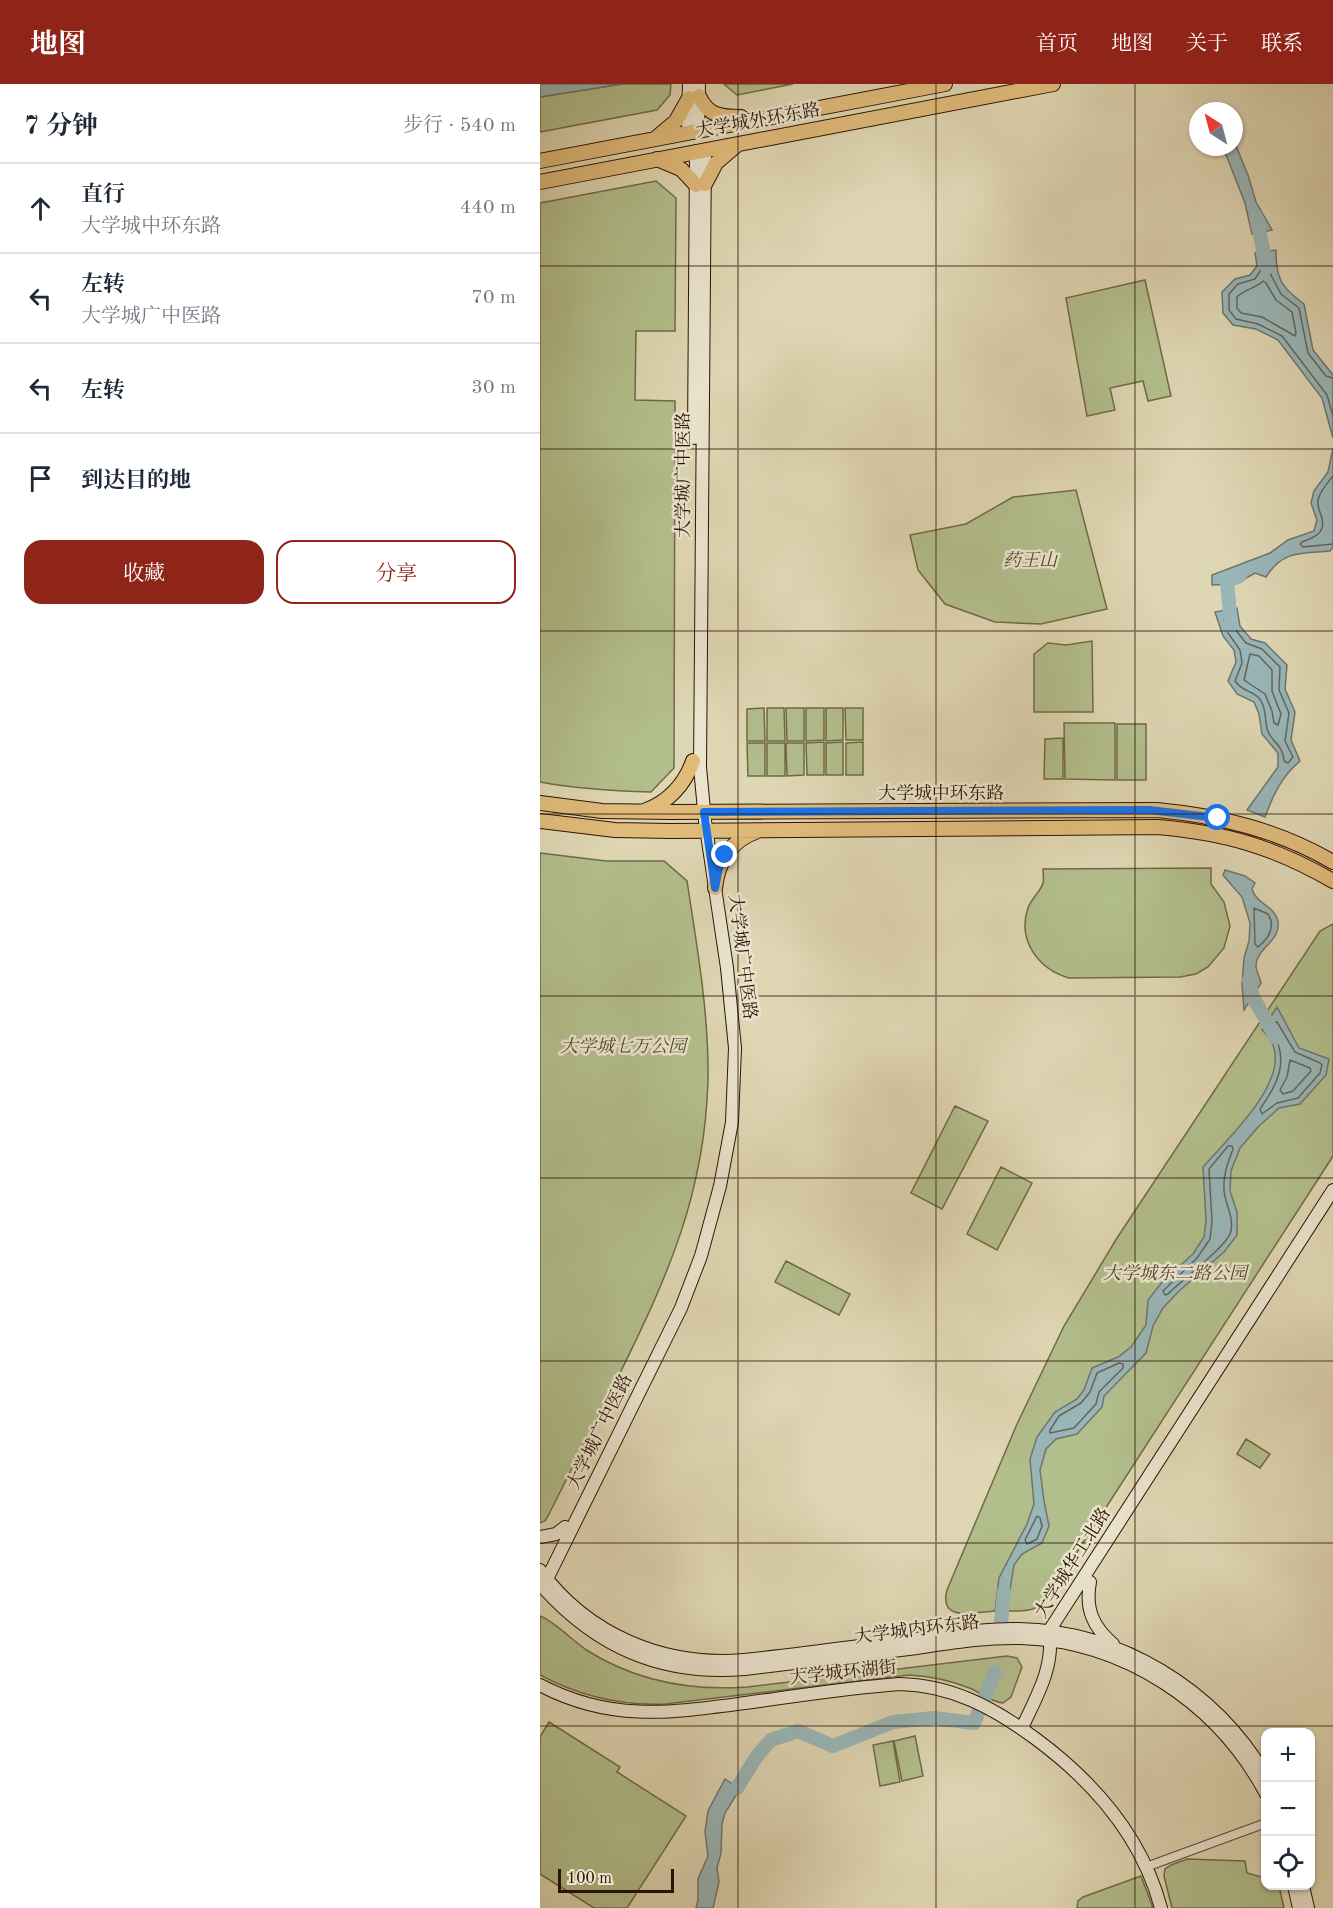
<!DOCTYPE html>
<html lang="zh">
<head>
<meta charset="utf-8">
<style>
  body { margin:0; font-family:"Old Standard TT","Noto Serif SC",serif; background:#f2f2f3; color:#1f2937 }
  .controls { position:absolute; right:18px; bottom:18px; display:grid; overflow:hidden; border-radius:12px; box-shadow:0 2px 4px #0004 }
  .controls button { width:54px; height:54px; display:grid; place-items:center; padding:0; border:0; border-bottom:2px solid #e0e1e3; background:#fff; color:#1f2937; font:30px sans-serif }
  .compass { position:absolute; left:649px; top:18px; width:54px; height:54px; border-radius:50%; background:#fff; box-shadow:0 2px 4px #0004; rotate:324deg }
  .scale { position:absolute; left:18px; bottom:15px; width:116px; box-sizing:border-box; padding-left:6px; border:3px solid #2d1401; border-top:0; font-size:16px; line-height:21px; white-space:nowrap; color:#2d1401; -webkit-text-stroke:4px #eae4ce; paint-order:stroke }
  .stop { position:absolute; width:18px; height:18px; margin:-14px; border:4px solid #1a73e8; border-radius:50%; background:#fff }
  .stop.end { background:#1a73e8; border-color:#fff; box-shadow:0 2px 6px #0008 }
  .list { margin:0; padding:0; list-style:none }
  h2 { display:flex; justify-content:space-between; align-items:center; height:78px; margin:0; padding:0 24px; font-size:26px }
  h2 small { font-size:20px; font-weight:400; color:#747a83 }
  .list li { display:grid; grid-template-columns:39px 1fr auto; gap:18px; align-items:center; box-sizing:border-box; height:90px; padding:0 24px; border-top:2px solid #e0e1e3 }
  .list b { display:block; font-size:22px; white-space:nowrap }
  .list p { margin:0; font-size:20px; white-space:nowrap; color:#747a83 }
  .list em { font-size:20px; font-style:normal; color:#747a83 }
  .actions { display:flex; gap:12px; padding:18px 24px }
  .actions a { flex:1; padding:14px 0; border:2px solid #8f2418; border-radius:18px; text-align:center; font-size:21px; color:#8f2418 }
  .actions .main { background:#8f2418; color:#fff }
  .icon { flex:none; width:33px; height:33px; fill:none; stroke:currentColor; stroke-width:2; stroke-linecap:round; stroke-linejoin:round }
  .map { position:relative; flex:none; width:793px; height:1824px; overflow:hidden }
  header { display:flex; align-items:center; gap:36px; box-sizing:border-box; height:84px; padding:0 30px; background:#8f2418; color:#fff }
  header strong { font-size:28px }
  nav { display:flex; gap:33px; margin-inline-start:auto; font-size:21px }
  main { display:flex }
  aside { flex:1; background:#fff }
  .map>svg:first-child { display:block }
  .green { fill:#b2be8c; stroke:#706946; stroke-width:1.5 }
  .water { fill:#99b6b8; stroke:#6e756f; stroke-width:1.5 }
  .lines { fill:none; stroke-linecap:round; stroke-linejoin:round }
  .shore { stroke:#63655c; stroke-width:1.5 }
  .river { stroke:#99b6b8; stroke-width:14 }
  .street-casing { stroke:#5a442e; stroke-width:10 }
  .secondary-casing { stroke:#2d1401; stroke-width:14 }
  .primary-casing { stroke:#2d1401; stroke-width:16 }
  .street { stroke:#eae4ce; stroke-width:8 }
  .secondary { stroke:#eae4ce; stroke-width:12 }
  .primary { stroke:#e0bb7a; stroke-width:14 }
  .route { stroke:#1a73e8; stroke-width:8 }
  .grid { fill:none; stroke:#2d1401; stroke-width:1.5; stroke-opacity:0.55 }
  .labels { text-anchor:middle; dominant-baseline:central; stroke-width:5; stroke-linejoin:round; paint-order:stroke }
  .street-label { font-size:18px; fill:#2d1401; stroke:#eae4ce }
  .park-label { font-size:18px; font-style:italic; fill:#55472b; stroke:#eae4ce }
</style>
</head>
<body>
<header>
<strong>地图</strong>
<nav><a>首页</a><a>地图</a><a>关于</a><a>联系</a></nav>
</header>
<main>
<aside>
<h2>7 分钟<small>步行 · 540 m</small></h2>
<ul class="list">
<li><svg class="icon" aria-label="ahead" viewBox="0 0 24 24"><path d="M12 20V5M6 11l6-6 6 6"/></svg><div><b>直行</b><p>大学城中环东路</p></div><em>440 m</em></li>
<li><svg class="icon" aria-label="left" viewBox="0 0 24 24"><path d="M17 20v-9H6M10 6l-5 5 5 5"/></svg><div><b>左转</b><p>大学城广中医路</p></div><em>70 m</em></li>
<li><svg class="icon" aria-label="left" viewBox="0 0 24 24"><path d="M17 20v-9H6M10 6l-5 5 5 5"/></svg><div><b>左转</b></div><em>30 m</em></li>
<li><svg class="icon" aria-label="arrive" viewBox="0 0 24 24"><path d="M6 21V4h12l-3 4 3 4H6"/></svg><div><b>到达目的地</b></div></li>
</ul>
<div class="actions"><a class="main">收藏</a><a>分享</a></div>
</aside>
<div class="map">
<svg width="793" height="1824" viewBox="0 0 793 1824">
  <rect width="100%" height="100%" fill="#dfd6b3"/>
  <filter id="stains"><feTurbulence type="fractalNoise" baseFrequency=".00333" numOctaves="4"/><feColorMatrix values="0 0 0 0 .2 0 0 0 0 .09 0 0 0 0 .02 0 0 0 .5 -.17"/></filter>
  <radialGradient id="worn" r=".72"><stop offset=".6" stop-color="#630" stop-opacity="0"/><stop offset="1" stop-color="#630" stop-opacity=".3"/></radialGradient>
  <path class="green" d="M82,0h49l-1,11 -13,15 -117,22v-35z
    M184,0h69l-56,11z
    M116,97l20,17 -1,133h-39l-1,69 40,1 -1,367 -23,24c-38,-1 -74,-3 -111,-10v-579z
    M605,196l26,116 -23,5 -5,-20 -33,7 5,22 -28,6 -21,-118z
    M536,406l31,119 -66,15 -46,-2 -50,-18 -27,-34 -8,-35 56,-11 47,-27z
    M552,557l1,71h-59v-58l14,-11 18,2z
    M224,624l1,33h-18v-32z
    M227,624h17l1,33h-18z
    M246,624h18v33h-17z
    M266,624h18v32l-18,1z
    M286,624h17v32l-17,1z
    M305,624h18v32h-17z
    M524,639h51v57l-50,-1z
    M577,640h29v56h-29z
    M523,654v41h-19l1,-40z
    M284,658v33h-17l-1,-32z
    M303,658v33h-17v-32z
    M323,658v33h-17v-32z
    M207,659h18v33h-17z
    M227,659h18v33h-18z
    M246,659h18v32l-17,1z
    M0,769l66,8h58l23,20c10,66 22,132 21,199 -3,114 -41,198 -90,297 -24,47 -47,93 -70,139l-3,5 -5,2z
    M671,784v16l13,18 6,24 -6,22 -16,19 -12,7 -16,3 -111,1c-31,-9 -52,-38 -41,-70 3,-9 13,-17 15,-25 1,-4 0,-10 0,-14z
    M793,840v232l-288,446c-14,13 -33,8 -50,9 -19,1 -57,12 -48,-21l70,-166 47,-98 53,-88 203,-307z
    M415,1022l33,15 -46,88 -31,-16z
    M461,1083l31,16 -35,67 -30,-16z
    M246,1177l64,33 -11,21 -64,-33z
    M706,1355l24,15 -10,14 -23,-14z
    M0,1532c14,5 34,26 48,35 48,30 103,40 159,36l260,-31 10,2 5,9 -11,30 -8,6c-11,-1 -21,-9 -31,-14 -20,-8 -42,-13 -63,-14l-244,29c-45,2 -86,-8 -125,-29z
    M9,1638l71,45 -3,5 69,44 -59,92h-33l-54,-34v-137z
    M375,1652l8,40 -21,5 -8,-40z
    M353,1657l7,41 -20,4 -7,-41z
    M647,1775l58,2 2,12 18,5 1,8h13l5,22h-112l-8,-32 1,-7 6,-4z
    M601,1792l12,32h-76l1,-7 5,-4z"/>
  <path class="water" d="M0,0h82l-82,13z
    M694,57l14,34 8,27 16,28 -20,4 -7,-31 -22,-56h11z
    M736,166c0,29 5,37 28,54l9,46 20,25v63l-11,-40 -44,-58 -22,-11 -23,-4 -10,-12 -1,-21 13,-13 15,-4 7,-9 -2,-13z
    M793,364v99l-3,4c-29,3 -47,-1 -64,26l-11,-4 -19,11 -24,1v-10l58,-22 18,-13 26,-9 3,-11 -6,-17 3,-12 14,-19z
    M697,524l3,18 11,13 14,4 22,22 -2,24 10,23 -4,28 9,21c-18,15 -27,34 -35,56l-18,-7 31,-43v-14l-16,-19 -3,-20 -5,-12 -17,-8 -9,-13 8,-19 -2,-12 -11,-14 -8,-24z
    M685,786l20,6 10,7 -3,6c4,15 23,17 26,32 3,21 -21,26 -22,44 0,7 4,12 5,18l-17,27 -2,-25 2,-27 5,-17 1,-18 -8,-26 -19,-22z
    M737,923l22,41 30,11 -3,16 -26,29 -21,4 -21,19 -18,21 -9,23 -1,20 7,21v23l-13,17 -45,39 -16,17 -10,18 -7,27 -42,43 -2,11 -25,27 -21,5 -10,10 -6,21 4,31 5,25 -7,17 -20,11 -8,11 -7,43 -12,3 4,-33 28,-54 7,-20 -4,-45 7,-22 18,-25 22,-13 7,-9 8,-22 26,-11 13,-10 15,-22 2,-25 15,-19 30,-27 11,-17 2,-17 -3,-53c23,-27 90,-87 68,-126 -2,-4 -6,-8 -9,-11z
    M185,1695l15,10 -15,24 -3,11 -1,29 -4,15 2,14 -6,26h-17l2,-8v-21l10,-23 -3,-24 3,-21z"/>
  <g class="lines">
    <path class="shore" d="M723,197l3,2 10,17 16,12 4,21 -1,3 -33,-19 -21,-4 -4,-5v-11c7,-8 18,-8 26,-16z
      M793,294l-7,-2 -18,-23 -9,-45 -18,-14 -10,-19 -1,-16 -6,-1 -2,10 -7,11 -17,5 -9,10v16l7,9 22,5 24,12 45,59 6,21
      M793,392c-5,7 -14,15 -15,25 -1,4 1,9 3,14 6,17 -5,22 -19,27l-2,2 3,3 30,-3
      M686,532l6,1 3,12 11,14 16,6 18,18 -1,23 10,23 -4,28 8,16 -5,6 -4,-2c-1,-18 -13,-18 -17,-32 -2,-10 -1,-24 -9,-32 -9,-8 -15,-5 -23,-16l7,-18 -2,-13 -12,-17 -4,-13z
      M710,570l9,2 13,14v21l9,23 -3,11 -4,-2 -2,-12 -7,-17 -21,-14z
      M714,824l14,6c8,13 1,24 -10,33l-3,-3z
      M737,938l18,30 25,11 2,2 -2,8 -22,25 -21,5 -15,11 -2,-5c18,-25 31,-51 10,-80l4,-6z
      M750,976l20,8 1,3 -18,20 -10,3 -3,-4 7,-13z
      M688,1062h4l1,3c-5,14 -10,25 -9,41 1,14 10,27 7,41 -3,15 -51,50 -63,63l-3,1 -2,-4 34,-33 13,-19 2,-18 -3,-52z
      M579,1279l4,1v4l-24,24 -3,12 -22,24 -24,5v-3l9,-14 22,-13 9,-11 7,-19z
      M497,1432l3,2 2,8 -5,13 -10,5 -2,-4z"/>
    <path class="river" d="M716,132l11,52
      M691,542l-4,-45 13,-5
      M709,896l4,17 23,41
      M461,1539l3,-31
      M197,1704l20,-32 14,-16 27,-9 35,15 60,-24 41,-4 40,5 21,-51"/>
    <defs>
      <path id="street" d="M606,1783l120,-44"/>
      <path id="secondary" d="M158,48l1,-48
        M148,49l1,-49
        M154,354l2,-287
        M0,1453l16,-3 9,-7
        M0,1486c48,65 124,97 204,90 57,-6 114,-14 171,-21 35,-4 69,-11 104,-10 101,2 196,60 247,147
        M550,1498c-5,27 3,45 23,62
        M0,1499l7,-4 134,-271 20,-52 19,-70 12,-64 3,-74 -8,-80 -22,-147 -5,-54 5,-617
        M0,1500c55,63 121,92 205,85 57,-7 114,-14 172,-21 34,-5 69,-11 104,-10 103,3 197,65 245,156
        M0,1601c70,37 130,28 205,18 51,-7 102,-15 154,-19 53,1 95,24 137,55 58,43 106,98 125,169
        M482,1644c14,-31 33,-61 27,-97l284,-441
        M754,1802l5,22
        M763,1802l5,22"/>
      <path id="primary" d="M159,12c9,20 22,21 42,21
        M117,53l19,-16 13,-23
        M117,75l24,10 15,16
        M0,77l405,-77
        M0,98l513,-98
        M165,100l11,-21 21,-18
        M0,719l62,8 69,1 486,-2c63,6 121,20 176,52
        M104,727c24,-8 41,-27 49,-50
        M0,737l75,9 56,1 487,-4c68,6 116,20 175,54
        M175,804c3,-27 16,-48 43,-57"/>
    </defs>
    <use href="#street" class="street-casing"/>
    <use href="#secondary" class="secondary-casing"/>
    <use href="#primary" class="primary-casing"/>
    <use href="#street" class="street"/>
    <use href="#secondary" class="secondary"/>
    <use href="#primary" class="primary"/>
  </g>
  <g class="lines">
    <path class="route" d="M185,771l-6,13 -4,20 -11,-76 445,-2 69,8"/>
  </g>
  <path class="grid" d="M198,0v1824M396,0v1824M595,0v1824M0,182h793M0,365h793M0,547h793M0,730h793M0,912h793M0,1094h793M0,1277h793M0,1459h793M0,1642h793"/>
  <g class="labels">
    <g class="street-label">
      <text transform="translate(218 37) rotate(-10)">大学城外环东路</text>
      <text transform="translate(144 391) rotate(-90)">大学城广中医路</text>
      <text x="401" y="710">大学城中环东路</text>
      <text transform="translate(202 873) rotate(83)">大学城广中医路</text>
      <text transform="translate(60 1348) rotate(-64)">大学城广中医路</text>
      <text transform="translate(533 1479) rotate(-58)">大学城华工北路</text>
      <text transform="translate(377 1546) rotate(-7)">大学城内环东路</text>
      <text transform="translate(303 1589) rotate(-6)">大学城环湖街</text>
    </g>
    <g class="park-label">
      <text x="490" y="477">药王山</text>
      <text x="83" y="963">大学城七万公园</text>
      <text x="635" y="1190">大学城东二路公园</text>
    </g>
  </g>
  <rect width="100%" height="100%" filter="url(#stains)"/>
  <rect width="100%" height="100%" fill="url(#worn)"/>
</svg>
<div class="controls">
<button>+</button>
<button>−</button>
<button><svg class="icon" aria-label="locate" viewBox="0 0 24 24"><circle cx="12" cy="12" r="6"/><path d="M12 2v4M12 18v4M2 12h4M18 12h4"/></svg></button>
</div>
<svg class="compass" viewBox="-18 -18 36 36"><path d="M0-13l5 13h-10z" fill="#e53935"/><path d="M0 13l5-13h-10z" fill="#747a83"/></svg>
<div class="scale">100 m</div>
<div class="stop" style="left:678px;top:734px"></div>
<div class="stop end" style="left:185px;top:771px"></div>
</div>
</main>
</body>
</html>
